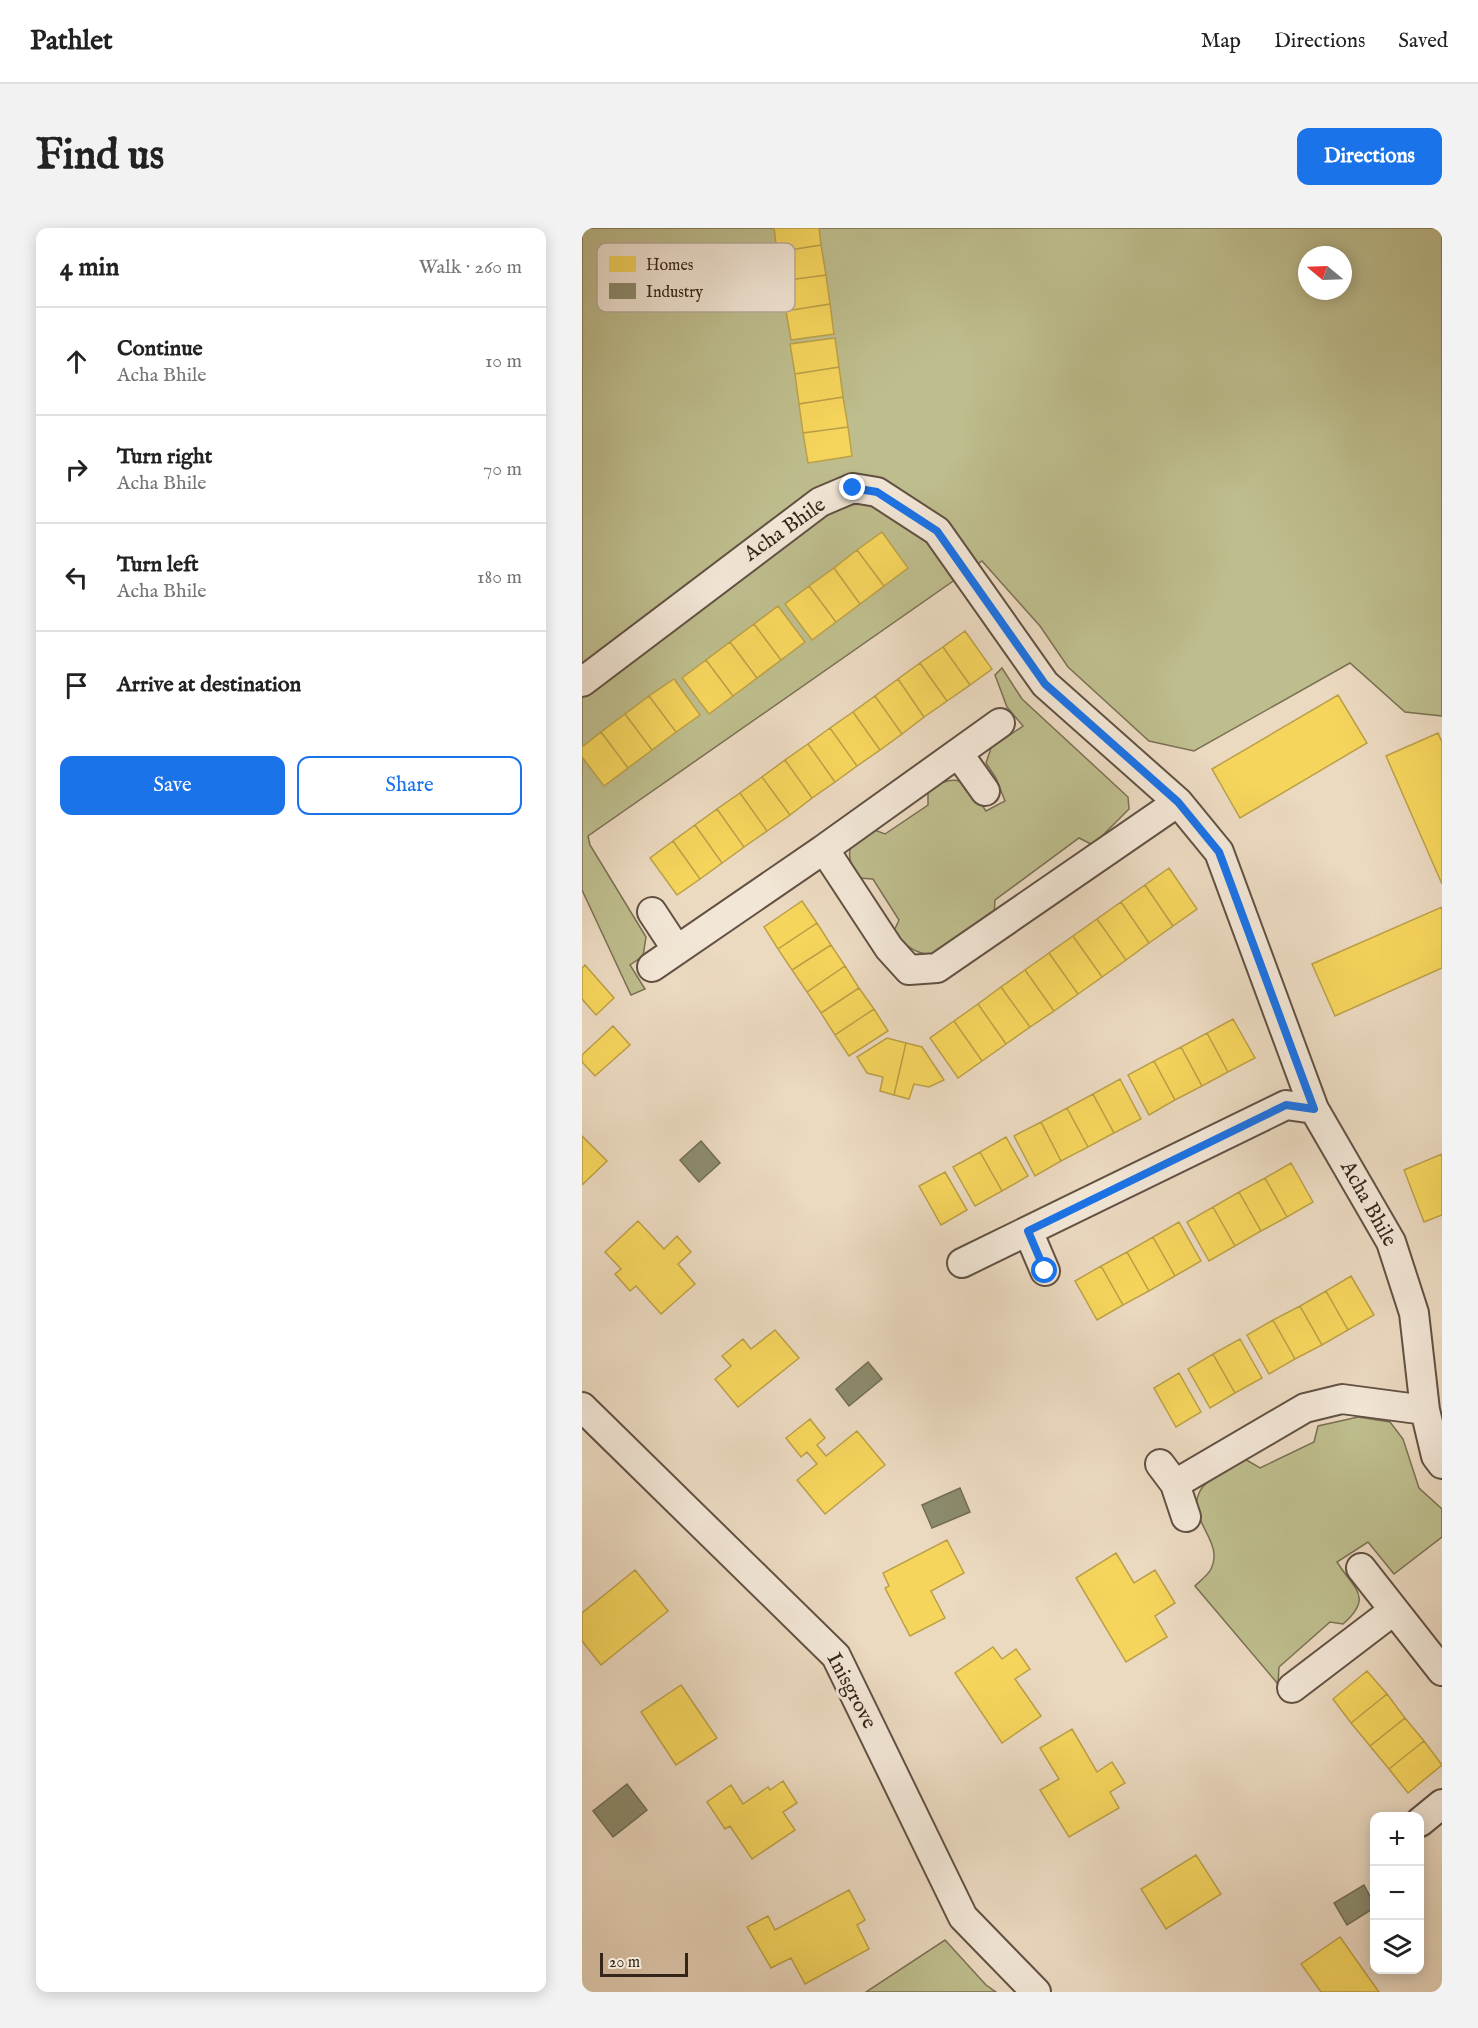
<!DOCTYPE html>
<html lang="en">
<head>
<meta charset="utf-8">
<style>
  body { margin:0; font-family:"IM FELL English",serif; background:#f2f2f2; color:#222 }
  .controls { position:absolute; right:18px; bottom:18px; display:grid; overflow:hidden; border-radius:12px; box-shadow:0 3px 15px #0003 }
  .controls button { width:54px; height:54px; display:grid; place-items:center; padding:0; border:0; border-bottom:2px solid #e0e0e0; background:#fff; color:#222; font:30px sans-serif }
  .compass { position:absolute; left:716px; top:18px; width:54px; height:54px; border-radius:50%; background:#fff; box-shadow:0 3px 15px #0003; rotate:289deg }
  .scale { position:absolute; left:18px; bottom:15px; width:88px; box-sizing:border-box; padding-left:6px; border:3px solid #352419; border-top:0; font-size:16px; line-height:21px; white-space:nowrap; color:#352419; -webkit-text-stroke:4px #f2e6d6; paint-order:stroke }
  .stop { position:absolute; width:18px; height:18px; margin:-14px; border:4px solid #1a73e8; border-radius:50%; background:#fff }
  .stop.end { background:#1a73e8; border-color:#fff; box-shadow:0 2px 6px #0008 }
  .list { margin:0; padding:0; list-style:none }
  h2 { display:flex; justify-content:space-between; align-items:center; height:78px; margin:0; padding:0 24px; font-size:26px }
  h2 small { font-size:20px; font-weight:400; color:#767676 }
  .list li { display:grid; grid-template-columns:39px 1fr auto; gap:18px; align-items:center; box-sizing:border-box; height:108px; padding:0 24px; border-top:2px solid #e0e0e0 }
  .list b { display:block; font-size:22px; white-space:nowrap }
  .list p { margin:0; font-size:20px; white-space:nowrap; color:#767676 }
  .list em { font-size:20px; font-style:normal; color:#767676 }
  .actions { display:flex; gap:12px; padding:18px 24px }
  .actions a { flex:1; padding:14px 0; border:2px solid #1a73e8; border-radius:12px; text-align:center; font-size:21px; color:#1a73e8 }
  .actions .main { background:#1a73e8; color:#fff }
  .icon { flex:none; width:33px; height:33px; fill:none; stroke:currentColor; stroke-width:2; stroke-linecap:round; stroke-linejoin:round }
  .map { position:relative; flex:none; width:860px; height:1764px; overflow:hidden; border-radius:12px }
  header { display:flex; align-items:center; gap:36px; box-sizing:border-box; height:84px; padding:0 30px; background:#fff; border-bottom:2px solid #e0e0e0 }
  header strong { font-size:28px }
  nav { display:flex; gap:33px; margin-inline-start:auto; font-size:21px }
  .intro { display:flex; align-items:center; justify-content:space-between; box-sizing:border-box; height:144px; padding:0 36px }
  h1 { margin:0; font-size:42px }
  .button { padding:15px 27px; border-radius:12px; background:#1a73e8; color:#fff; font-size:21px; font-weight:700 }
  main { display:flex; gap:36px; padding:0 36px }
  aside { flex:1; background:#fff; border-radius:12px; box-shadow:0 3px 15px #0003 }
  .map>svg:first-child { display:block }
  .green { fill:#bebd8d; stroke:#7a7053; stroke-width:1.5; fill-rule:evenodd }
  .homes { fill:#f6d55c; stroke:#bca048; stroke-width:1.5 }
  .industry { fill:#8c8c6e; stroke:#726d54; stroke-width:1.5 }
  .lines { fill:none; stroke-linecap:round; stroke-linejoin:round }
  .street-casing { stroke:#625143; stroke-width:32 }
  .street { stroke:#f2e6d6; stroke-width:28 }
  .route { stroke:#1a73e8; stroke-width:8 }
  .labels { text-anchor:middle; dominant-baseline:central; stroke-width:6; stroke-linejoin:round; paint-order:stroke }
  .street-label { font-size:21px; fill:#352419; stroke:#f2e6d6 }
  .key { fill:#f2e6d6; stroke:#b9ac9d; stroke-width:1.5 }
  .key-label { font-size:16px; fill:#352419 }
</style>
</head>
<body>
<header>
<strong>Pathlet</strong>
<nav><a>Map</a><a>Directions</a><a>Saved</a></nav>
</header>
<div class="intro"><h1>Find us</h1><a class="button">Directions</a></div>
<main>
<aside>
<h2>4 min<small>Walk · 260 m</small></h2>
<ul class="list">
<li><svg class="icon" aria-label="ahead" viewBox="0 0 24 24"><path d="M12 20V5M6 11l6-6 6 6"/></svg><div><b>Continue</b><p>Acha Bhile</p></div><em>10 m</em></li>
<li><svg class="icon" aria-label="right" viewBox="0 0 24 24"><path d="M7 20v-9h11M14 6l5 5-5 5"/></svg><div><b>Turn right</b><p>Acha Bhile</p></div><em>70 m</em></li>
<li><svg class="icon" aria-label="left" viewBox="0 0 24 24"><path d="M17 20v-9H6M10 6l-5 5 5 5"/></svg><div><b>Turn left</b><p>Acha Bhile</p></div><em>180 m</em></li>
<li><svg class="icon" aria-label="arrive" viewBox="0 0 24 24"><path d="M6 21V4h12l-3 4 3 4H6"/></svg><div><b>Arrive at destination</b></div></li>
</ul>
<div class="actions"><a class="main">Save</a><a>Share</a></div>
</aside>
<div class="map">
<svg width="860" height="1764" viewBox="0 0 860 1764">
  <rect width="100%" height="100%" fill="#ebd9c0"/>
  <filter id="stains"><feTurbulence type="fractalNoise" baseFrequency=".00333" numOctaves="4"/><feColorMatrix values="0 0 0 0 .2 0 0 0 0 .09 0 0 0 0 .02 0 0 0 .5 -.17"/></filter>
  <radialGradient id="worn" r=".72"><stop offset=".6" stop-color="#630" stop-opacity="0"/><stop offset="1" stop-color="#630" stop-opacity=".3"/></radialGradient>
  <path class="green" d="M0,0h860v488l-37,-4 -55,-49 -156,88 -45,-10 -81,-74 -28,-41 -58,-65 -394,275 2,9 56,92 -3,19 -13,9 15,24 -14,6 -49,-105zM725,27h36v36h-36z
    M420,440l20,31 106,98 1,12 -36,36 -14,-7 -84,62 -1,16c-12,7 -50,36 -60,38 -17,2 -30,-10 -41,-21l6,-13 -26,-41 -15,-1c-14,-23 -11,-35 11,-50l16,6 43,-29v-15c33,-21 39,-6 58,21l19,-10 -9,-23 -10,-15 5,-15 32,-22 -16,-19 -12,-32z
    M776,1189l32,5 13,17 16,49 23,21v28l-48,37 -26,-32 -31,20c17,27 37,35 6,62l-13,-2 -51,45 -1,17 -83,-98c5,-5 13,-11 16,-17 14,-27 -24,-49 -12,-76 5,-13 33,-27 44,-35l17,10 54,-26 4,-16z
    M363,1712l41,45 10,7h-130z"/>
  <path class="homes" d="M192,0h45l2,17 -44,7z
    M239,17l5,30 -45,6 -4,-29z
    M244,47l4,29 -44,7 -5,-30z
    M248,76l4,30 -43,6 -5,-29z
    M253,110l4,29 -44,7 -5,-30z
    M257,139l4,30 -44,7 -4,-30z
    M261,169l5,30 -45,6 -4,-29z
    M266,199l4,29 -44,7 -5,-30z
    M300,304l26,36 -24,18 -27,-36z
    M275,322l27,36 -24,18 -26,-36z
    M252,340l26,36 -24,18 -27,-36z
    M227,358l27,36 -24,18 -27,-36z
    M196,378l27,36 -24,18 -27,-36z
    M172,396l27,36 -24,18 -27,-36z
    M383,403l27,38 -22,16 -27,-38z
    M148,414l27,36 -24,18 -27,-36z
    M361,419l27,38 -23,16 -27,-38z
    M124,432l27,36 -24,18 -27,-36z
    M338,435l27,38 -23,16 -26,-38z
    M92,451l26,36 -24,17 -27,-36z
    M316,451l26,38 -22,17 -27,-38z
    M756,467l29,48 -127,75 -28,-49z
    M67,468l27,36 -24,18 -27,-36z
    M293,468l27,38 -22,16 -27,-38z
    M271,484l27,38 -23,16 -27,-38z
    M43,486l27,36 -24,18 -27,-36z
    M248,500l27,38 -22,16 -27,-38z
    M19,504l27,36 -24,18 -22,-29v-10z
    M856,505l4,9v142l-56,-128z
    M226,516l27,38 -23,16 -27,-38z
    M203,532l27,38 -22,17 -28,-38z
    M180,549l28,38 -23,16 -27,-38z
    M158,565l27,38 -23,16 -27,-38z
    M135,581l27,38 -22,16 -27,-38z
    M113,597l27,38 -22,16 -27,-38z
    M91,613l27,38 -23,16 -27,-37z
    M587,640l28,41 -24,17 -28,-41z
    M563,657l28,41 -24,17 -28,-41z
    M220,673l15,22 -39,26 -14,-22z
    M539,674l28,41 -23,17 -29,-41z
    M860,679v61l-107,48 -23,-52z
    M515,691l29,41 -24,17 -29,-41z
    M235,695l14,22 -39,25 -14,-21z
    M491,708l29,41 -24,17 -29,-41z
    M249,717l14,21 -38,26 -15,-22z
    M467,725l29,41 -24,17 -29,-41z
    M3,737l29,33 -18,17 -14,-16v-31z
    M263,738l14,22 -38,25 -14,-21z
    M443,742l29,41 -24,16 -29,-40z
    M419,759l29,40 -24,17 -28,-40z
    M277,760l15,21 -39,26 -14,-22z
    M396,776l28,40 -24,17 -28,-40z
    M292,781l14,22 -39,25 -14,-21z
    M651,791l22,39 -27,14 -21,-39z
    M372,793l28,40 -24,17 -28,-40z
    M31,798l17,19 -35,31 -13,-14v-7z
    M625,805l21,39 -26,14 -21,-39z
    M305,810l19,5 -12,52 -14,-4 3,-14 -16,-4 -10,-16z
    M324,815l16,4 22,33 -15,7 -15,-3 -5,15 -15,-4z
    M599,819l21,39 -27,14 -21,-39z
    M572,833l21,39 -26,15 -21,-40z
    M538,851l21,40 -27,14 -21,-39z
    M511,866l21,39 -26,14 -21,-39z
    M485,880l21,39 -27,14 -20,-39z
    M459,894l20,39 -26,15 -21,-40z
    M0,908l25,25 -25,24z
    M424,909l22,39 -26,15 -22,-39z
    M398,924l22,39 -27,15 -22,-39z
    M860,926v61l-18,7 -20,-52z
    M709,935l22,39 -26,15 -22,-39z
    M363,944l22,38 -26,15 -22,-39z
    M683,950l22,39 -26,14 -22,-39z
    M657,964l22,39 -26,15 -22,-39z
    M631,979l22,39 -26,15 -22,-39z
    M56,993l26,28 13,-13 14,16 -13,12 17,20 -34,30 -25,-28 -6,5 -15,-17 6,-5 -16,-17z
    M597,994l22,39 -26,15 -22,-39z
    M571,1009l22,39 -26,15 -22,-39z
    M545,1024l22,39 -26,14 -22,-39z
    M519,1038l22,39 -26,15 -22,-39z
    M769,1048l23,39 -26,15 -22,-39z
    M744,1063l22,39 -26,15 -22,-39z
    M718,1078l22,39 -27,14 -22,-39z
    M691,1092l22,39 -26,15 -22,-39z
    M193,1102l24,28 -61,49 -23,-28 16,-13 -9,-10 21,-17 8,10z
    M658,1111l22,39 -27,15 -22,-39z
    M631,1126l22,39 -25,15 -22,-39z
    M597,1145l22,39 -25,15 -22,-39z
    M228,1191l15,19 -8,7 9,11 31,-25 28,34 -60,49 -28,-34 20,-16 -10,-12 -6,5 -15,-19z
    M365,1312l17,33 -33,18 14,27 -35,18 -25,-48 4,-2 -6,-13z
    M534,1325l18,30 21,-13 20,33 -20,13 12,21 -41,25 -50,-84z
    M53,1342l33,41 -67,54 -19,-24v-28z
    M411,1419l9,12 14,-10 14,20 -15,10 26,37 -39,27 -47,-70z
    M785,1443l20,23 -36,29 -18,-24z
    M99,1457l36,53 -41,27 -35,-53z
    M805,1466l18,24 -35,28 -19,-23z
    M823,1490l19,23 -35,28 -19,-23z
    M490,1501l25,43 15,-10 13,21 -15,9 9,16 -50,29 -29,-47 19,-11 -19,-31z
    M842,1513l18,24 -34,28 -19,-24z
    M201,1553l14,22 -14,9 12,18 -43,29 -22,-33 -5,3 -18,-27 24,-17 12,19 25,-17 2,3z
    M614,1627l25,39 -55,35 -25,-40z
    M267,1662l16,30 -8,5 12,24 -64,35 -14,-26 -20,10 -24,-41 21,-11 7,14z
    M758,1709l39,55h-58l-20,-28z"/>
  <path class="industry" d="M119,913l19,22 -21,19 -19,-22z
    M286,1134l14,17 -33,27 -13,-17z
    M378,1260l10,24 -38,16 -10,-23z
    M45,1556l20,26 -34,27 -20,-26z
    M782,1657l10,19v4l-27,17 -13,-22z"/>
  <g class="lines">
    <defs>
      <path id="street" d="M0,454l238,-180 33,-14 24,4 60,39 108,153 133,118
        M376,525l27,38
        M242,621l176,-126
        M70,684l25,38
        M70,739l172,-118 65,99 20,22 28,-2 241,-166 41,50 95,257 77,133 23,71 11,97 11,46 6,8
        M446,1003l17,40
        M380,1035l324,-158 28,4
        M0,1179l254,249 127,261 73,75
        M578,1236l15,20 11,33
        M593,1256l130,-76 37,-9 83,11
        M779,1340l81,103
        M710,1460l101,-77
        M838,1594l22,-18"/>
    </defs>
    <use href="#street" class="street-casing"/>
    <use href="#street" class="street"/>
  </g>
  <g class="lines">
    <path class="route" d="M271,260l24,4 60,39 108,153 133,118 41,50 95,257 -28,-4 -258,126 17,40"/>
  </g>
  <g class="labels">
    <g class="street-label">
      <text transform="translate(203 302) rotate(-35)">Acha Bhile</text>
      <text transform="translate(786 976) rotate(61)">Acha Bhile</text>
      <text transform="translate(269 1463) rotate(62)">Inisgrove</text>
    </g>
  </g>
  <rect x="15" y="15" width="198" height="69" rx="9" class="key"/>
  <rect x="27" y="28" width="27" height="16" fill="#f6d55c"/>
  <rect x="27" y="55" width="27" height="16" fill="#8c8c6e"/>
  <g class="key-label">
    <text x="64" y="42">Homes</text>
    <text x="64" y="69">Industry</text>
  </g>
  <rect width="100%" height="100%" filter="url(#stains)"/>
  <rect width="100%" height="100%" fill="url(#worn)"/>
</svg>
<div class="controls">
<button>+</button>
<button>−</button>
<button><svg class="icon" aria-label="layers" viewBox="0 0 24 24"><path d="M12 4l9 5-9 5-9-5zM3 14l9 5 9-5"/></svg></button>
</div>
<svg class="compass" viewBox="-18 -18 36 36"><path d="M0-13l5 13h-10z" fill="#e53935"/><path d="M0 13l5-13h-10z" fill="#767676"/></svg>
<div class="scale">20 m</div>
<div class="stop" style="left:463px;top:1043px"></div>
<div class="stop end" style="left:271px;top:260px"></div>
</div>
</main>
</body>
</html>
